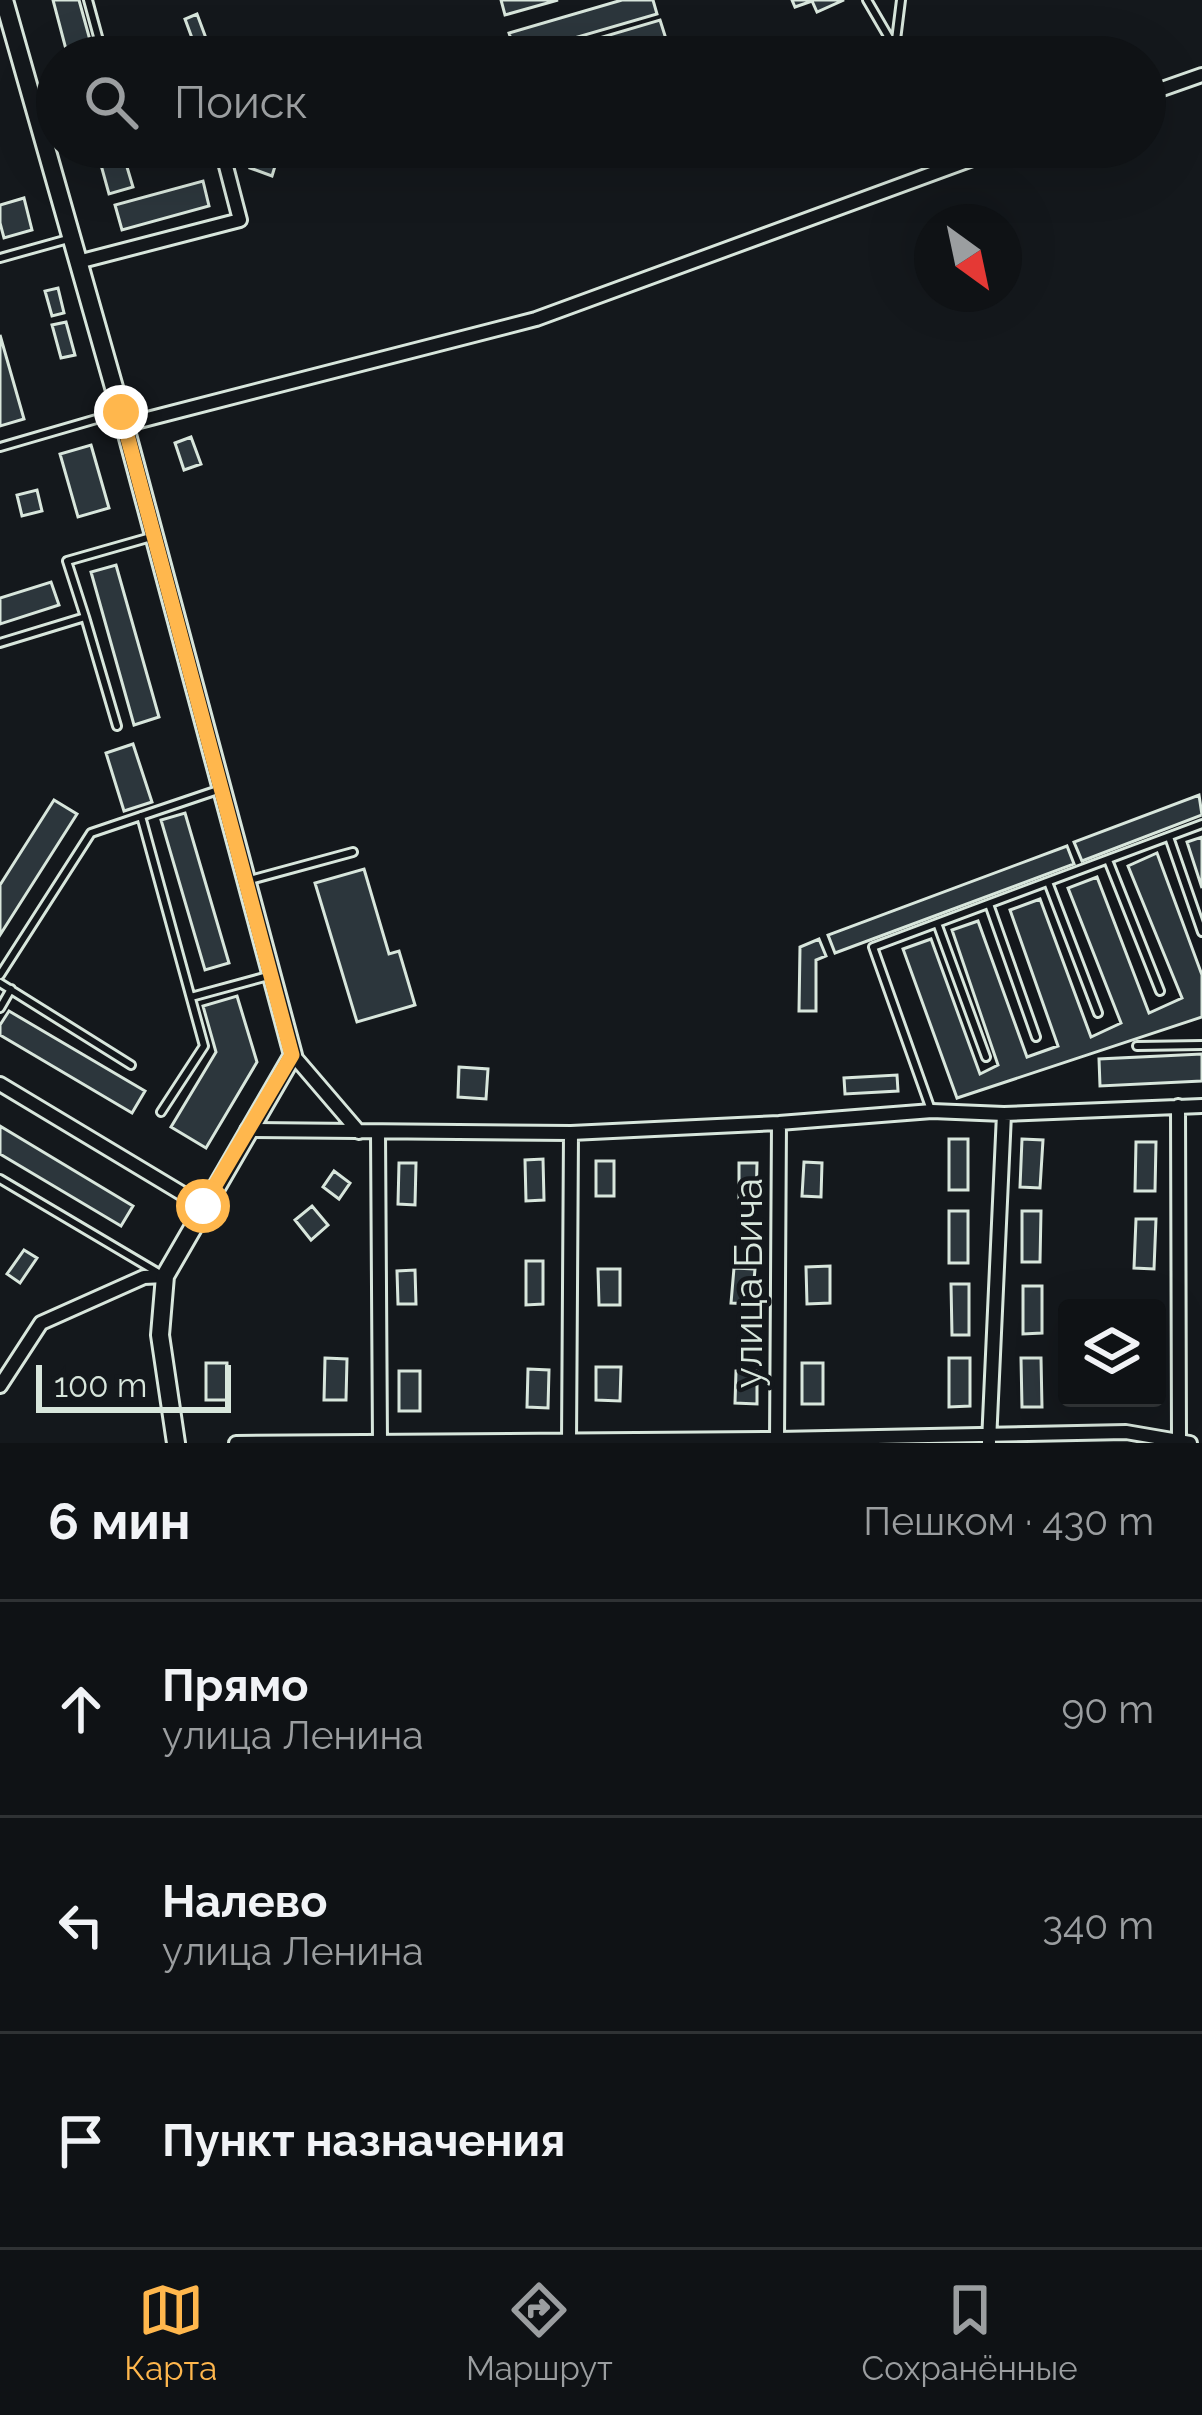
<!DOCTYPE html>
<html lang="ru">
<head>
<meta charset="utf-8">
<style>
  body { margin:0; font-family:Raleway,sans-serif; background:#181b1e; color:#f1f3f6 }
  .controls { position:absolute; right:36px; bottom:36px; display:grid; overflow:hidden; border-radius:12px; box-shadow:0 12px 48px #0002 }
  .controls button { width:108px; height:108px; display:grid; place-items:center; padding:0; border:0; border-bottom:3px solid #2f3234; background:#0f1215; color:#f1f3f6; font:60px sans-serif }
  .compass { position:absolute; left:914px; top:204px; width:108px; height:108px; border-radius:50%; background:#0f1215; box-shadow:0 12px 48px #0002; rotate:147deg }
  .scale { position:absolute; left:36px; bottom:30px; width:195px; box-sizing:border-box; padding-left:12px; border:6px solid #d8e6dc; border-top:0; font-size:33px; line-height:42px; white-space:nowrap; color:#d8e6dc; -webkit-text-stroke:9px #14181c; paint-order:stroke }
  .stop { position:absolute; width:36px; height:36px; margin:-27px; border:9px solid #ffb74d; border-radius:50%; background:#fff }
  .stop.end { background:#ffb74d; border-color:#fff; box-shadow:0 3px 12px #0008 }
  .list { margin:0; padding:0; list-style:none }
  h2 { display:flex; justify-content:space-between; align-items:center; height:156px; margin:0; padding:0 48px; font-size:51px }
  h2 small { font-size:39px; font-weight:400; color:#9b9ea0 }
  .list li { display:grid; grid-template-columns:78px 1fr auto; gap:36px; align-items:center; box-sizing:border-box; height:216px; padding:0 48px; border-top:3px solid #2f3234 }
  .list b { display:block; font-size:45px; white-space:nowrap }
  .list p { margin:0; font-size:39px; white-space:nowrap; color:#9b9ea0 }
  .list em { font-size:39px; font-style:normal; color:#9b9ea0 }
  .icon { flex:none; width:66px; height:66px; fill:none; stroke:currentColor; stroke-width:2; stroke-linecap:round; stroke-linejoin:round }
  .map { position:relative; flex:none; width:1202px; height:1443px; overflow:hidden }
  .search { position:absolute; background:#0f1215; box-shadow:0 12px 48px #0002; left:36px; right:36px; top:36px; height:132px; display:flex; align-items:center; gap:30px; box-sizing:border-box; padding:0 42px; border-radius:66px; color:#9b9ea0; font-size:45px }
  .sheet { height:804px; background:#0f1215 }
  nav { display:flex; justify-content:space-around; align-items:center; box-sizing:border-box; height:168px; border-top:3px solid #2f3234; background:#0f1215; font-size:33px; color:#9b9ea0 }
  nav a { display:grid; justify-items:center; gap:6px }
  nav .on { color:#ffb74d }
  .map>svg:first-child { display:block }
  .building { fill:#2c363c; stroke:#d8e6dc; stroke-width:3 }
  .lines { fill:none; stroke-linecap:round; stroke-linejoin:round }
  .lane-casing { stroke:#d8e6dc; stroke-width:12 }
  .street-casing { stroke:#d8e6dc; stroke-width:18 }
  .secondary-casing { stroke:#d8e6dc; stroke-width:22 }
  .lane { stroke:#14181c; stroke-width:6 }
  .street { stroke:#14181c; stroke-width:12 }
  .secondary { stroke:#14181c; stroke-width:16 }
  .route { stroke:#ffb74d; stroke-width:15 }
  .labels { text-anchor:middle; dominant-baseline:central; stroke-width:9; stroke-linejoin:round; paint-order:stroke }
  .street-label { font-size:39px; fill:#d8e6dc; stroke:#14181c }
</style>
</head>
<body>
<div class="map">
<svg width="1202" height="1443" viewBox="0 0 1202 1443">
  <rect width="100%" height="100%" fill="#14181c"/>
  <path class="building" d="M53,0h26l14,51 -25,6z
    M501,0h57l-53,15z
    M622,0h31l4,14 -141,41 -7,-22z
    M792,0h52l-27,12 -5,-11 -17,6z
    M197,14l16,43h-14l-14,-38z
    M660,20l7,22 -50,15h-82z
    M96,147h25l12,40 -24,7z
    M255,155l21,8 -4,13 -22,-8z
    M203,181l6,25 -87,24 -7,-25z
    M24,198l8,32 -28,8 -4,-15v-18z
    M58,288l6,25 -12,3 -7,-25z
    M66,322l9,33 -14,3 -9,-33z
    M0,335l24,84 -24,7z
    M191,437l10,27 -17,6 -9,-27z
    M91,445l18,63 -31,9 -18,-63z
    M37,490l5,21 -20,5 -5,-21z
    M116,565l43,152 -25,8 -43,-153z
    M51,582l8,23 -59,19v-26z
    M133,744l19,58 -28,9 -18,-58z
    M1199,795l3,20 -120,46 -8,-19z
    M54,800l23,14 -77,121v-50z
    M185,813l44,150 -24,7 -44,-150z
    M1202,837v51l-15,-46z
    M1067,846l7,18 -239,89 -7,-18z
    M1157,853l45,122v42l-245,81 -54,-149 28,-10 49,135 18,-9 -46,-135 26,-9 49,136 31,-11 -48,-136 30,-11 51,138 30,-14 -53,-135 29,-11 52,136 33,-15 -54,-132z
    M364,869l25,85 10,-3 16,54 -58,17 -42,-139z
    M819,939l7,17 -10,4v51h-17l1,-64z
    M237,996l20,66 -51,86 -35,-21 45,-75 -13,-46z
    M9,1011l136,80 -13,22 -132,-78v-10z
    M1202,1054v27l-102,5 -1,-27z
    M459,1067l29,2 -2,30 -28,-2z
    M897,1075l1,16 -53,3 -1,-16z
    M0,1126l133,80 -12,20 -121,-72z
    M949,1139h19v51h-19z
    M1022,1139l21,1 -3,48 -20,-1z
    M1136,1142h20l-1,49h-20z
    M543,1159l1,41 -18,1 -1,-41z
    M596,1161h18v35h-18z
    M804,1162l18,1 -1,34 -19,-1z
    M399,1163h17l-1,42 -17,-1z
    M739,1163h18l-1,38h-17z
    M334,1171l16,12 -11,16 -16,-12z
    M312,1206l16,19 -17,15 -16,-20z
    M949,1211h19v52h-19z
    M1022,1211h19l-1,51h-18z
    M1136,1219h20l-2,50 -20,-1z
    M24,1250l13,8 -17,25 -13,-9z
    M526,1261h17v43l-17,1z
    M830,1266v37l-23,1 -1,-37z
    M734,1268l21,1 -3,35 -21,-1z
    M598,1269h22v36h-21z
    M415,1270l1,34h-18l-1,-33z
    M951,1284h18v51h-17z
    M1023,1286h19v47l-19,1z
    M325,1358l22,1 -1,41h-22z
    M949,1358h21v48l-21,1z
    M1021,1358h20l1,49h-20z
    M206,1363h21v37h-21z
    M802,1363h21v41h-21z
    M596,1367h25l-1,34 -24,-1z
    M528,1369l21,1 -1,38 -21,-1z
    M399,1371h21v40h-21z
    M736,1371h21v33l-22,-1z"/>
  <g class="lines">
    <defs>
      <path id="lane" d="M88,0l15,55
        M867,0l28,48
        M898,57l-3,-9 6,-48
        M930,147l9,25
        M0,258l68,-19
        M0,447l117,-34
        M85,617l-18,-56 84,-24
        M0,643l85,-26 32,109
        M141,816l63,230 -43,66
        M1169,837l33,95
        M1108,860l52,131
        M250,880l103,-28
        M1048,882l50,131
        M989,904l47,133
        M937,923l49,134
        M0,975l91,-142 127,-43
        M0,983l131,82
        M191,997l77,-21
        M0,1008l11,-19
        M1137,1046l65,-1
        M930,1107l-57,-160 329,-123
        M0,1179l157,93"/>
      <path id="street" d="M1145,95l57,-20
        M78,262l162,-42 -19,-73
        M124,425l412,-106 469,-172
        M293,1055l66,77
        M0,1084l203,122
        M1178,1106l1,336
        M247,1130l324,3 208,-10 153,-12 72,3 198,-8
        M378,1132l2,311
        M0,1386l41,-63 103,-46 21,-1
        M777,1442l2,-319
        M989,1442l15,-328
        M236,1443l541,-4 349,-7 64,11
        M569,1443l2,-310"/>
      <path id="secondary" d="M4,0l117,412 172,643 -128,221 -5,59 16,108"/>
    </defs>
    <use href="#lane" class="lane-casing"/>
    <use href="#street" class="street-casing"/>
    <use href="#secondary" class="secondary-casing"/>
    <use href="#lane" class="lane"/>
    <use href="#street" class="street"/>
    <use href="#secondary" class="secondary"/>
  </g>
  <g class="lines">
    <path class="route" d="M121,412l171,643 -89,151"/>
  </g>
  <g class="labels">
    <g class="street-label">
      <text transform="translate(748 1283) rotate(-90)">улица Бича</text>
    </g>
  </g>
</svg>
<div class="controls">
<button><svg class="icon" aria-label="layers" viewBox="0 0 24 24"><path d="M12 4l9 5-9 5-9-5zM3 14l9 5 9-5"/></svg></button>
</div>
<svg class="compass" viewBox="-18 -18 36 36"><path d="M0-13l5 13h-10z" fill="#e53935"/><path d="M0 13l5-13h-10z" fill="#9b9ea0"/></svg>
<div class="scale">100 m</div>
<div class="stop" style="left:203px;top:1206px"></div>
<div class="stop end" style="left:121px;top:412px"></div>
<div class="search"><svg class="icon" aria-label="search" viewBox="0 0 24 24"><circle cx="10" cy="10" r="6"/><path d="M15 15l6 6"/></svg>Поиск</div>
</div>
<section class="sheet">
<h2>6 мин<small>Пешком · 430 m</small></h2>
<ul class="list">
<li><svg class="icon" aria-label="ahead" viewBox="0 0 24 24"><path d="M12 20V5M6 11l6-6 6 6"/></svg><div><b>Прямо</b><p>улица Ленина</p></div><em>90 m</em></li>
<li><svg class="icon" aria-label="left" viewBox="0 0 24 24"><path d="M17 20v-9H6M10 6l-5 5 5 5"/></svg><div><b>Налево</b><p>улица Ленина</p></div><em>340 m</em></li>
<li><svg class="icon" aria-label="arrive" viewBox="0 0 24 24"><path d="M6 21V4h12l-3 4 3 4H6"/></svg><div><b>Пункт назначения</b></div></li>
</ul>
</section>
<nav>
<a class="on"><svg class="icon" aria-label="map" viewBox="0 0 24 24"><path d="M3 6l6-2 6 2 6-2v14l-6 2-6-2-6 2zM9 4v14M15 6v14"/></svg>Карта</a>
<a><svg class="icon" aria-label="directions" viewBox="0 0 24 24"><path d="M12 3l9 9-9 9-9-9zM9 14v-3h6M13 9l2 2-2 2"/></svg>Маршрут</a>
<a><svg class="icon" aria-label="saved" viewBox="0 0 24 24"><path d="M7 4h10v16l-5-4-5 4z"/></svg>Сохранённые</a>
</nav>
</body>
</html>
